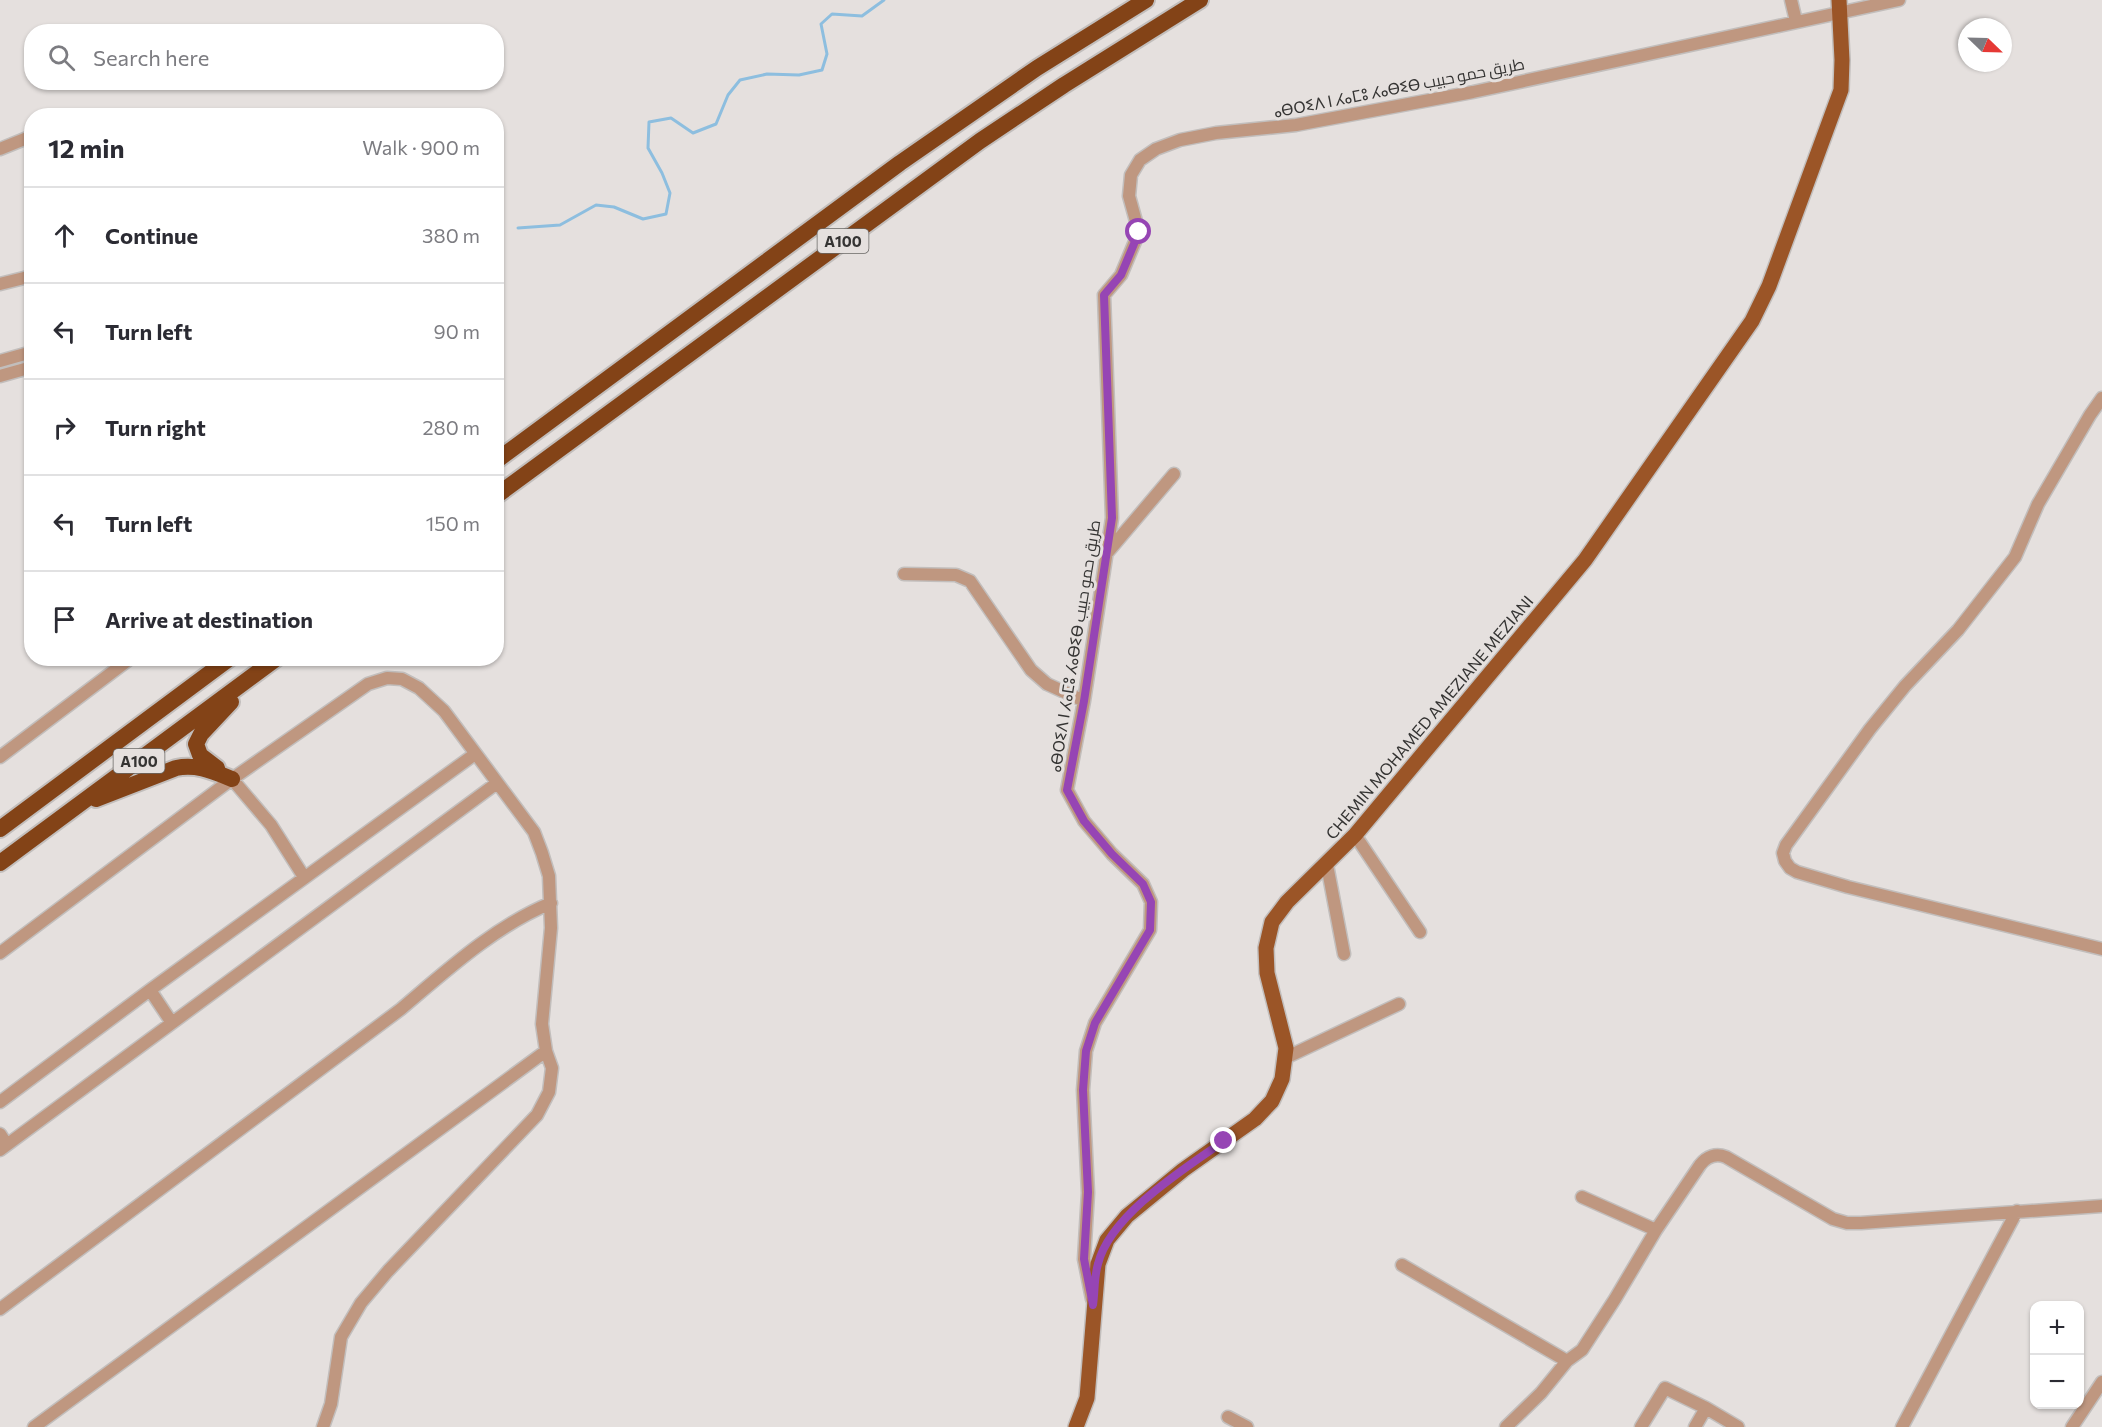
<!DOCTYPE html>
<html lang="en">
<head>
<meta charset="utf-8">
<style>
  body { margin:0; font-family:Commissioner,Cairo,"Noto Sans Tifinagh",sans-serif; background:#f2f2f3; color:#2b2b33 }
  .controls { position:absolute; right:18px; bottom:18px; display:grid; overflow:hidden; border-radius:12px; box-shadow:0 2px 4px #0004 }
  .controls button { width:54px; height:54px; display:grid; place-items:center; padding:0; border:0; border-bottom:2px solid #e1e1e2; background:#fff; color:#2b2b33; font:30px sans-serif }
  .compass { position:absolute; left:1958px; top:18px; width:54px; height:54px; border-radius:50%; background:#fff; box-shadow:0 2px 4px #0004; rotate:113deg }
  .stop { position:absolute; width:18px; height:18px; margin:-14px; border:4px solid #9645b4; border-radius:50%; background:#fff }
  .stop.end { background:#9645b4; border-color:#fff; box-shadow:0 2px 6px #0008 }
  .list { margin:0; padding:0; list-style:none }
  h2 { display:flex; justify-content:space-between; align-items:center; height:78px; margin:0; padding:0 24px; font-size:26px }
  h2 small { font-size:20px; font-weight:400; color:#7c7c81 }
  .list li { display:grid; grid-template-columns:39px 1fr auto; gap:18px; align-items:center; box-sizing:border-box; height:96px; padding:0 24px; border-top:2px solid #e1e1e2 }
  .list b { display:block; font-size:22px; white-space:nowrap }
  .list em { font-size:20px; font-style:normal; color:#7c7c81 }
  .icon { flex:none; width:33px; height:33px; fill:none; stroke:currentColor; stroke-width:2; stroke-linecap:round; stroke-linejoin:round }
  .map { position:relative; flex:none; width:2102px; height:1427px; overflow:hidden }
  .search { position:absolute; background:#fff; box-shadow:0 2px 4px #0004; left:24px; top:24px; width:480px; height:66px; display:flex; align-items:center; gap:15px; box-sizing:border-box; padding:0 21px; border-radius:24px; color:#7c7c81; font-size:22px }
  .panel { position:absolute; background:#fff; box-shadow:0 2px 4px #0004; left:24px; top:108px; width:480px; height:558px; border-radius:24px }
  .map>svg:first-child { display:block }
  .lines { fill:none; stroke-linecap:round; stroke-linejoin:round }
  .stream { stroke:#8dbedf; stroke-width:3 }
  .minor-casing { stroke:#c2bebc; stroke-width:15 }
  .major-casing { stroke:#c2bebc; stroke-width:18 }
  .highway-casing { stroke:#c2bebc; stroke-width:20 }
  .minor { stroke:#bf9780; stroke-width:12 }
  .major { stroke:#9b5527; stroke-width:15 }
  .highway { stroke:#834317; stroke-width:16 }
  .route { stroke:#9645b4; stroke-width:8 }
  .labels { text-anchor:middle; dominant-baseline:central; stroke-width:6; stroke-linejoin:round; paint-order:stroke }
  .shield { fill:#e5e0de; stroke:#6a6866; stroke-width:1.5 }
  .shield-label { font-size:15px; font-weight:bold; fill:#353433 }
  .street-label { font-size:16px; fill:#353433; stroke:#e5e0de }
</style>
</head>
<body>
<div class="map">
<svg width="2102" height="1427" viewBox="0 0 2102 1427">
  <rect width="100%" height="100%" fill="#e5e0de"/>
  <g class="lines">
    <path class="stream" d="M518,228l42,-3 36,-20 18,2 29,12 23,-5 4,-21 -8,-20 -14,-25 1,-26 22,-4 22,15 23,-9 12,-29 12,-15 27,-6 32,1 23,-5 5,-16 -6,-30 11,-10 30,2 22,-16"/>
    <defs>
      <path id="minor" d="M1791,0l5,21
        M0,149l32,-13
        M0,284l32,-8
        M0,361l32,-9
        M0,376l32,-9
        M2102,398l-12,17 -52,89 -23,53 -57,73 -53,56 -35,43 -84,116 -3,8 2,8 5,7 7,4 51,15 254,62
        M1107,553l67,-79
        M904,574l52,1 14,6 61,89 16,14 37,17
        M0,757l131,-99
        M232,779l39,46 33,52
        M1355,835l65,97
        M1327,865l17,89
        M0,953l232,-174 136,-95 19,-6 15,1 17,9 25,23 90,121 8,21 7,23 2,52 -9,96 4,27 6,17 -3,24 -12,23 -149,156 -27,32 -20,34 -10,67 -8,23
        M150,990l22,33
        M1285,1058l114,-54
        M0,1102l150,-112 325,-236
        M0,1134l7,11
        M0,1150l497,-367
        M1582,1197l74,33
        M1402,1265l165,96
        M1092,1299l-8,-40 4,-66 -5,-103 3,-39 9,-28 55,-93 1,-28 -8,-18 -31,-30 -28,-33 -17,-31 17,-89 28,-183 -8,-223 17,-20 18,-43 -10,-36 2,-21 9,-15 16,-11 24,-9 36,-7 80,-8 177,-33 426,-92
        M0,1309l401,-300c46,-39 94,-83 150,-106
        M1228,1417l19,10
        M34,1427l512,-376
        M1506,1427l35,-34 26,-32 15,-11 33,-51 41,-69 44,-65c7,-9 16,-12 26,-8l107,62 14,4h14l241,-17
        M1641,1427l24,-39 41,20 32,19
        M1695,1427l11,-19
        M1902,1427l115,-216
        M2072,1427l30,-45"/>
      <path id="major" d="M1076,1427l11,-29 11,-134 9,-24 20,-24 56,-46 72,-51 17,-18 10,-22 4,-31 -19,-75 -1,-25 6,-26 15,-20 68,-67 230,-275 167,-239 17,-35 72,-196 1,-30 -3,-60"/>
      <path id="highway" d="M496,461l404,-298 137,-95 109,-68
        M496,496l484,-355 84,-56 136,-85
        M217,768l-17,-13 -4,-11 5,-10 30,-32
        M96,799l80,-31c21,-4 36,3 56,11
        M0,829l230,-171
        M0,863l277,-205"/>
    </defs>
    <use href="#minor" class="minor-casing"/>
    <use href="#major" class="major-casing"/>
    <use href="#highway" class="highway-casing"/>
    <use href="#minor" class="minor"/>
    <use href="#major" class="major"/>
    <use href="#highway" class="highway"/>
  </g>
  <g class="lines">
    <path class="route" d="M1139,232l-18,43 -17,20 8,223 -28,183 -17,89 17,31 28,33 31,30 8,18 -1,28 -55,93 -9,28 -3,39 5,102 -4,67 9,46c2,-13 1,-28 5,-41 12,-49 86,-95 126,-123"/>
  </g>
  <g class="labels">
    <g class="shield">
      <rect x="817.5" y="229" width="51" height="24" rx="4.5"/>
      <rect x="113.5" y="749" width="51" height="24" rx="4.5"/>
    </g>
    <g class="shield-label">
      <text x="843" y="241">A100</text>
      <text x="139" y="761">A100</text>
    </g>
    <g class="street-label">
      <text transform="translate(1399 87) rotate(-11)">ⴰⴱⵔⵉⴷ ⵏ ⵃⴰⵎⵓ ⵃⴰⴱⵉⴱ طريق حمو حبيب</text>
      <text transform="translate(1074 646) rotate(-81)">ⴰⴱⵔⵉⴷ ⵏ ⵃⴰⵎⵓ ⵃⴰⴱⵉⴱ طريق حمو حبيب</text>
      <text transform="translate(1429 717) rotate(-50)">CHEMIN MOHAMED AMEZIANE MEZIANI</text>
    </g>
  </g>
</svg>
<div class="controls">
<button>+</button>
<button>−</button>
</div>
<svg class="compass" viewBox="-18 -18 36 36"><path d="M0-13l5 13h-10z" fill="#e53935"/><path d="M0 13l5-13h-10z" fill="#7c7c81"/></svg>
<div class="stop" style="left:1139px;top:232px"></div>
<div class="stop end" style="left:1224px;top:1141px"></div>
<div class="search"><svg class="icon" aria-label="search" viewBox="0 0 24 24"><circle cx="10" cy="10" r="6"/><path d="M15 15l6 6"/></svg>Search here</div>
<section class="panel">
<h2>12 min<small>Walk · 900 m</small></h2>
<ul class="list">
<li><svg class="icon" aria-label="ahead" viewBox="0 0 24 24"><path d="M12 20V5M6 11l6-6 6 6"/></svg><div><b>Continue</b></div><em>380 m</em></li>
<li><svg class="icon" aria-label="left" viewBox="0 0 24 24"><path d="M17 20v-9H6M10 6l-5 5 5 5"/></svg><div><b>Turn left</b></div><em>90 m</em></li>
<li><svg class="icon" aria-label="right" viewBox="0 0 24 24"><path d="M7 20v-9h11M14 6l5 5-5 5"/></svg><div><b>Turn right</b></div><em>280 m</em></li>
<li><svg class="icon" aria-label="left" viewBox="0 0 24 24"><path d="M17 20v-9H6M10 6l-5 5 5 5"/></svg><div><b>Turn left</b></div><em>150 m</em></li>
<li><svg class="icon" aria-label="arrive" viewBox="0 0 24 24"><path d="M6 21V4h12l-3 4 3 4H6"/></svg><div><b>Arrive at destination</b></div></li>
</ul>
</section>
</div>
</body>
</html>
